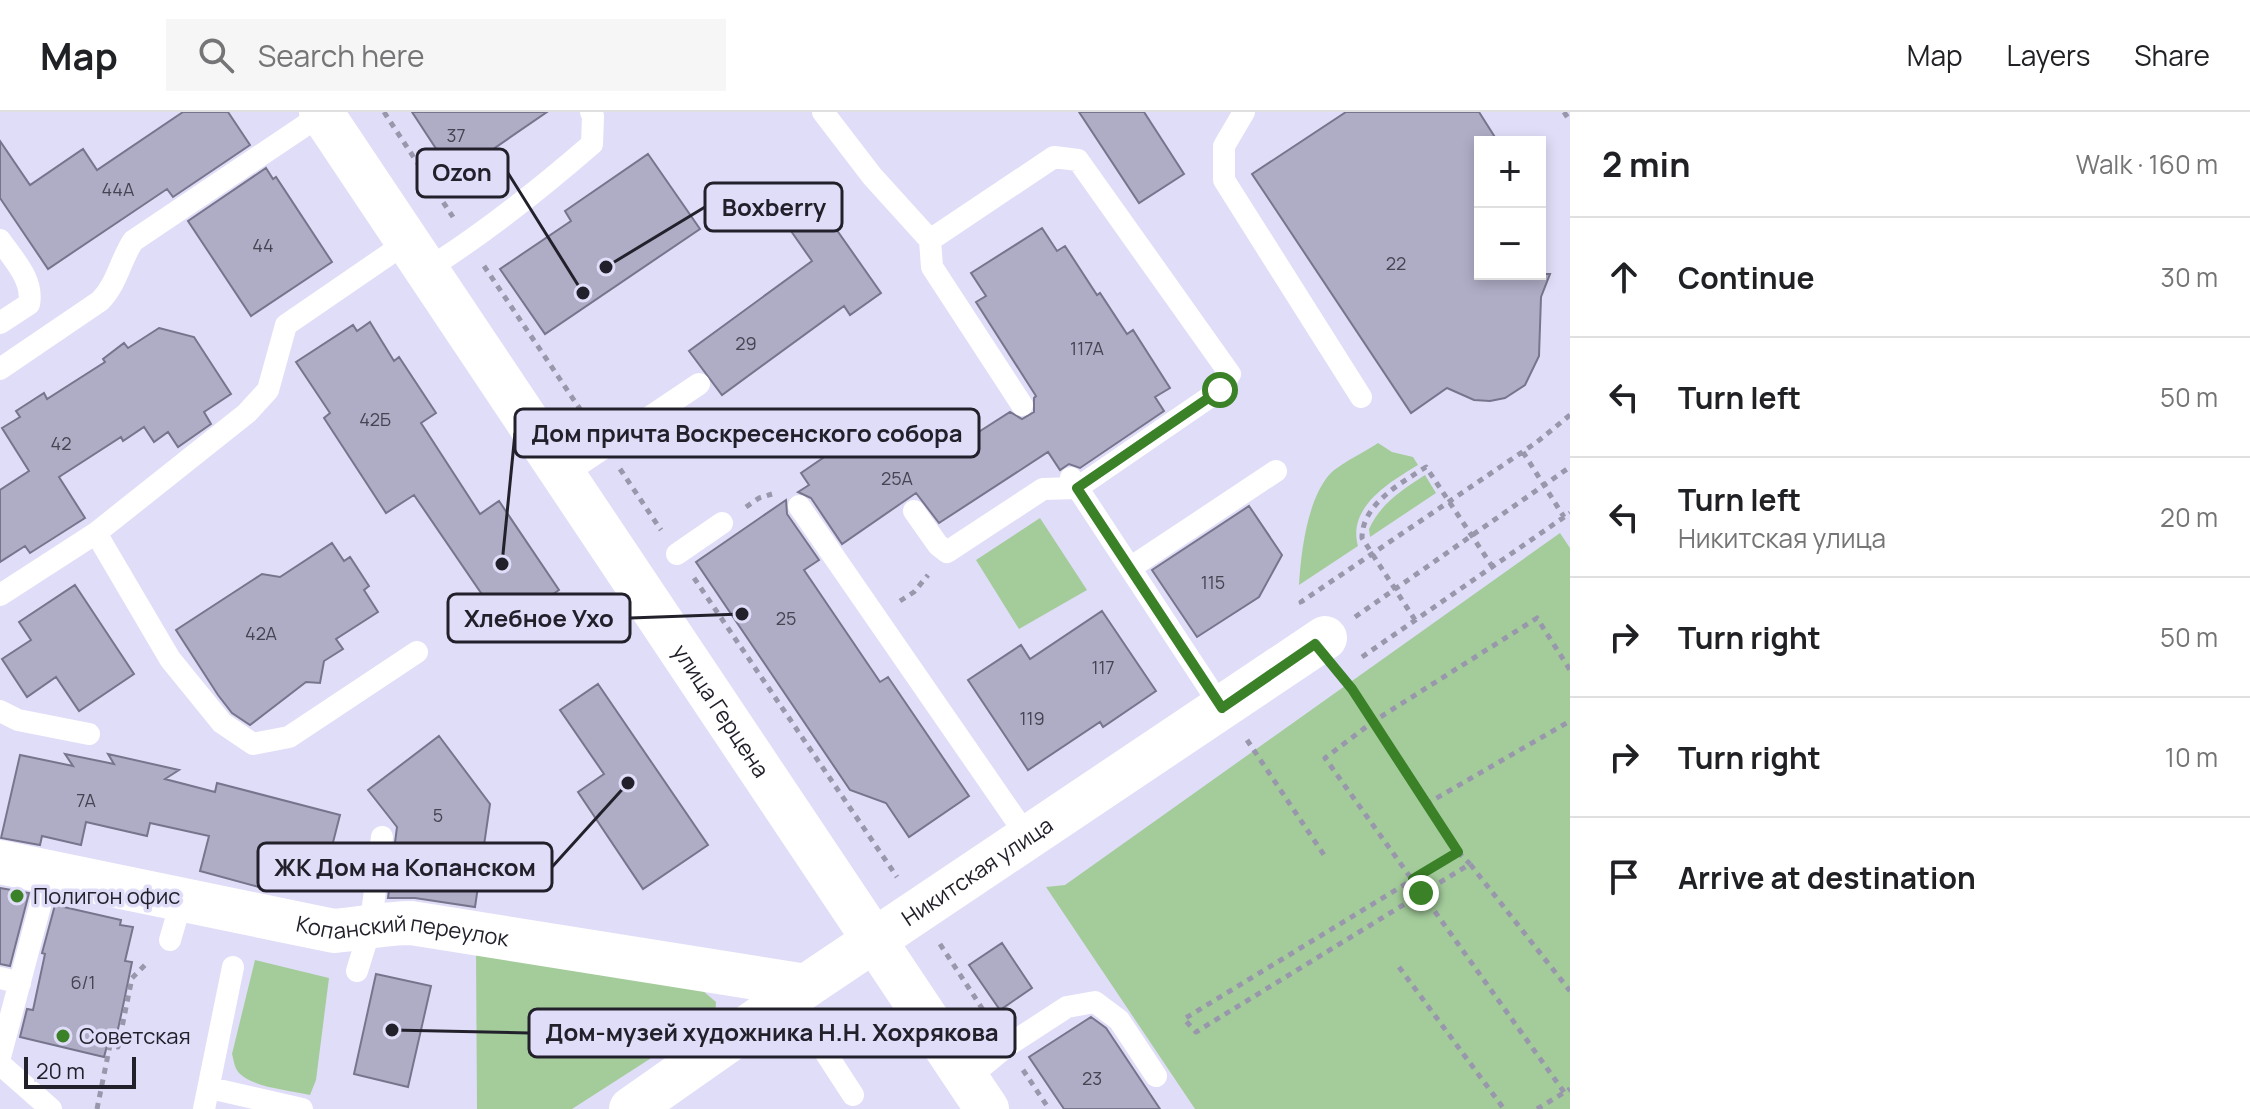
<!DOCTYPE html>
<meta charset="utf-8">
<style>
:root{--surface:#fff;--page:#f6f6f6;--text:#202124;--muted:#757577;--line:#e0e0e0}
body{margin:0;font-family:Manrope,sans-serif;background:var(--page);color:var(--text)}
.controls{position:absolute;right:24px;top:24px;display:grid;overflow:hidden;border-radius:0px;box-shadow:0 4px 12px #0003}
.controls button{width:72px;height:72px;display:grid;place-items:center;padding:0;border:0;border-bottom:2px solid var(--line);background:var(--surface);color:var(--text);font:40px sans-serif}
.scale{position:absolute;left:24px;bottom:20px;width:112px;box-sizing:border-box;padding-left:8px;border:4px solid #22212b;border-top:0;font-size:22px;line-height:28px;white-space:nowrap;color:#22212b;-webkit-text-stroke:6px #e0ddf8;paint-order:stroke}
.stop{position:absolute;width:24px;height:24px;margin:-18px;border:6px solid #3a8127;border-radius:50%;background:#fff}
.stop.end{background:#3a8127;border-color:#fff;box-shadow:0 2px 8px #0008}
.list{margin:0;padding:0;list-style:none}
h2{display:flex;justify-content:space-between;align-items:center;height:104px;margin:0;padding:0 32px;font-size:34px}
h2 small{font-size:26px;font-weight:400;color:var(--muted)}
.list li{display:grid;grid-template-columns:52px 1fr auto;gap:24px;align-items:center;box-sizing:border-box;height:120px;padding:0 32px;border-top:2px solid var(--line)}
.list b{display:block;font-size:30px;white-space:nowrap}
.list p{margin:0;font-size:26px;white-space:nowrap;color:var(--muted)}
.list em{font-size:26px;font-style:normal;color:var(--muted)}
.icon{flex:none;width:44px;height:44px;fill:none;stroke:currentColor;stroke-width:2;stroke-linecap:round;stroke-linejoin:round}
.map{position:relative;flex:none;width:1570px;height:997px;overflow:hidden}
header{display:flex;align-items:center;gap:48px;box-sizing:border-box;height:112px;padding:0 40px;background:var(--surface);border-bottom:2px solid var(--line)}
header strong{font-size:38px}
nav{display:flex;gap:44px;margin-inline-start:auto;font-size:28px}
.search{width:560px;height:72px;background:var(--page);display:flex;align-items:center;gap:20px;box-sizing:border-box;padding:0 28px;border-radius:0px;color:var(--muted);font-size:30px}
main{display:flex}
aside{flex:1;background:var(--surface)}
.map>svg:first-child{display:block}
.green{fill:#a4cc9b}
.building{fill:#afadc6;stroke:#77758d;stroke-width:2}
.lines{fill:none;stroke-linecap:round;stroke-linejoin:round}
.path{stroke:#9997ac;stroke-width:5;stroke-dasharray:6 6;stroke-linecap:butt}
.lane{stroke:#fff;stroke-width:22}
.street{stroke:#fff;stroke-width:44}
.route{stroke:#3a8127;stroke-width:10}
.poi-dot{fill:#3a8127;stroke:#e0ddf8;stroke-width:3}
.labels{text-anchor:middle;stroke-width:7;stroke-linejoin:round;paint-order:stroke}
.number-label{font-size:18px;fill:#454452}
.street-label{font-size:22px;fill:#22212b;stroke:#e0ddf8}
.poi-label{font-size:22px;fill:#22212b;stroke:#e0ddf8;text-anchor:start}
.leader{fill:none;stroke:#22212b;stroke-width:3}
.callout-dot{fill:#22212b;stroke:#e0ddf8;stroke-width:3}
.callout{fill:#e0ddf8;stroke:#22212b;stroke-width:3}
.callout-label{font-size:24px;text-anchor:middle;font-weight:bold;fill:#22212b}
</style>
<header>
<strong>Map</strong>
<div class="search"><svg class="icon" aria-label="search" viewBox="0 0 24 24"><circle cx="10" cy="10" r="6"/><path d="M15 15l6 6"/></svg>Search here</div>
<nav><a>Map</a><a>Layers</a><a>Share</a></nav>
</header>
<main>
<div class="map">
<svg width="1570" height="997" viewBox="0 0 1570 997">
<rect width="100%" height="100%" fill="#e0ddf8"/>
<path class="green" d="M 1378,331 L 1392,340 L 1413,345 L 1418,353 C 1390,370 1347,395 1358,434 L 1299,473 C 1301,440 1307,389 1329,363 C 1339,352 1365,340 1378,331 Z
M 1425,363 L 1436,381 L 1370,425 L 1369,417 C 1381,391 1402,378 1425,363 Z
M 1040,406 L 1087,478 L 1019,517 L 976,448 Z
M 1560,421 L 1570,436 L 1570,997 L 1195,997 L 1046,775 L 1065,773 Z
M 476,839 L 696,873 L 716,890 L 715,905 L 572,997 L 477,997 Z
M 255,848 L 329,866 L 316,968 L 310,983 C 289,978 254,976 239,961 C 234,955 234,949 232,942 Z"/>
<path class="building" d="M 183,0 L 228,0 L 250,33 L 173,85 L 167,77 L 48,157 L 0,86 L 0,29 L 30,73 L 83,37 L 97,58 Z
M 412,0 L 547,0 L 454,64 Z
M 1079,0 L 1144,0 L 1184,62 L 1139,91 Z
M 1346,0 L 1479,0 L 1498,30 L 1480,30 L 1480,162 L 1550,162 L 1541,185 L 1539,244 L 1525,273 L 1505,286 L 1490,289 L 1474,288 L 1447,276 L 1411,301 L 1252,62 Z
M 648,42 L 700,117 L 545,222 L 500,157 L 571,109 L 565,99 Z
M 266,56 L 273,67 L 276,65 L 332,150 L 251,204 L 188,109 Z
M 808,77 L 881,181 L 850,203 L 844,194 L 722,283 L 689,239 L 812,149 L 777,99 Z
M 1042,116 L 1057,139 L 1065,134 L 1097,183 L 1100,181 L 1127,222 L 1133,218 L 1170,276 L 1155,285 L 1164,299 L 1080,356 L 1069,352 L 1060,358 L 1048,340 L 939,411 L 916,381 L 842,432 L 811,386 L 798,380 L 809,373 L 801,361 L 861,320 L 878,344 L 943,300 L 963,330 L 1010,300 L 1022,307 L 1034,300 L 1034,286 L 1036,284 L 976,190 L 986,184 L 971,161 Z
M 370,210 L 394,249 L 399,245 L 436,301 L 421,311 L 480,402 L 499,389 L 559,478 L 518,506 L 503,485 L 490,494 L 414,383 L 386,401 L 324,306 L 330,301 L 296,250 L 353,213 L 357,219 Z
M 159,216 L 194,225 L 231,282 L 204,300 L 211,312 L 178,335 L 168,320 L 154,330 L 144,315 L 123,329 L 121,325 L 59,365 L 85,406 L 30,441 L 25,434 L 0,450 L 0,378 L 29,359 L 2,316 L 20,305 L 16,299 L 44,281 L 47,287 L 105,250 L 103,247 L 124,231 L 128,236 Z
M 786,388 L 787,402 L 819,448 L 804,458 L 880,570 L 888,565 L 969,684 L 909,725 L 886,691 L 850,678 L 696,450 Z
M 1249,394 L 1282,443 L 1259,485 L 1197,525 L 1152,458 Z
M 332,431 L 344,449 L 350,445 L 369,474 L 364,478 L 378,500 L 336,527 L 343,537 L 324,549 L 320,571 L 306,570 L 250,613 L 232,601 L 218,583 L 176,518 L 262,462 L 280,465 Z
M 75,473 L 134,562 L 79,599 L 56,565 L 27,585 L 2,547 L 31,528 L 19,510 Z
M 1102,499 L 1156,579 L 1103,615 L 1100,610 L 1028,658 L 968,568 L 1021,533 L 1030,547 Z
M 598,572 L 708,733 L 643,777 L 578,680 L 604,662 L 560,598 Z
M 439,624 L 490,692 L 475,795 L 415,786 L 388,786 L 397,715 L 368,678 Z
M 65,642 L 114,652 L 108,642 L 179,658 L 165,667 L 215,680 L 217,671 L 340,703 L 328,750 L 280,737 L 270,778 L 200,759 L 209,724 L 150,711 L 147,724 L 86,710 L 81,733 L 42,724 L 40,733 L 1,726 L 20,643 L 73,654 Z
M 0,776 L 29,781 L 10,854 L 0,852 Z
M 55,793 L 121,808 L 120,813 L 133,815 L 125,849 L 132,850 L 123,894 L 115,931 L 108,930 L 104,945 L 20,925 L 27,897 L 33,898 L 45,842 L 42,841 Z
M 1002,831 L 1032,876 L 1000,898 L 969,853 Z
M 376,862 L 431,874 L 408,975 L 354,962 Z
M 1091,905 L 1106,916 L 1160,997 L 1064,997 L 1029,945 Z"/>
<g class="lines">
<path class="path" d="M 384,0 L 453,105
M 1564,0 L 1570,9
M 484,154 L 590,312
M 1523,340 L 1564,405
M 620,357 L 661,418
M 746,395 L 759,386 L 772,382
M 694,466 L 897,765
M 900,489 L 914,480 L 928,463
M 1302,492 L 1301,490 L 1537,330 L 1570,303
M 1355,505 L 1570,355
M 1415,508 L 1362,426 C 1362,392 1401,371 1426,355 L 1492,454
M 1362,545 L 1570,401
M 1340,565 L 1352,577 L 1375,611
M 1374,609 L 1458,740 L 1184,907 L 1196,920 L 1470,752 L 1570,879
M 1247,628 L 1324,743
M 1427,689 L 1428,691 L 1570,609
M 1458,740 L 1470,752
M 940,832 L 991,910
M 1399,855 L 1504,997
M 1023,958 L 1049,997
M 1564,980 L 1325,646 L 1374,609 L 1537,506 L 1570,558
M 97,997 L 110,933 L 118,935 L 132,866 L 149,849
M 1537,997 L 1570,977"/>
<path class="lane" d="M 823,0 L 872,64 L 930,128
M 1244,0 L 1224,34 L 1224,68 L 1361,285
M 0,128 C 13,147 34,168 29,192 L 0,211
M 426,158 C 485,121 539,78 592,32 L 593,4 L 591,0
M 0,257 L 100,189 C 117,172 120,149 133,129 L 322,2
M 562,364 L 699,272
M 1071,366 L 1222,596
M 799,394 L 1029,727
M 914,399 L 938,433 L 947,440 L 1043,377 L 1077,376 L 1220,278 L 1230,262 L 1078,48 L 1054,45 L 930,128 L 932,155 L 1022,293
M 96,421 L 170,547 L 222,611 L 253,632 L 289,625 L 417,540
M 677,442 L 722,411
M 1130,456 L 1276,359
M 0,483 L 96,421 L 247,301 L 268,278 L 286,213 L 407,130
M 0,599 L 18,608 L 89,622
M 170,828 L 182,787
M 357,859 L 370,817 L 382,725
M 0,866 L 20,871
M 790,886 L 853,983
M 0,945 L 49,760
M 0,952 L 51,997
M 967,967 L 1007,934 L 1067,895 L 1095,890 L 1119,908 L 1156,964
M 210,976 L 302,997
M 204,997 L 233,855"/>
<g class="street">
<path id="s1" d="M 321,0 L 987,997"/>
<path id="s2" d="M 0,750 L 334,819 C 360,817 385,811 411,811 L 806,874"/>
<path id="s3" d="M 631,997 L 806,874 L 1325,526"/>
</g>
</g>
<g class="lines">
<path class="route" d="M 1220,278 L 1077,376 L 1222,596 L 1315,532 L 1352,577 L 1458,740 L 1413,767 L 1421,781"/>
</g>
<g class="poi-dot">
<circle cx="17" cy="784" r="8"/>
<circle cx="63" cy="924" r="8"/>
</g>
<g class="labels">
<g class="number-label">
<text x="456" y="30">37</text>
<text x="118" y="84">44А</text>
<text x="263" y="140">44</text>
<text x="1396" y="158">22</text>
<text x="746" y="238">29</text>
<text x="1087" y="243">117А</text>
<text x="375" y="314">42Б</text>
<text x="61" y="338">42</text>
<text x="897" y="373">25А</text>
<text x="1213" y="477">115</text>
<text x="786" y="513">25</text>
<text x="261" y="528">42А</text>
<text x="1103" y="562">117</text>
<text x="1032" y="613">119</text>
<text x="86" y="695">7А</text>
<text x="438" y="710">5</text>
<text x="83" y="877">6/1</text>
<text x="1092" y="973">23</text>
</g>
<g class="street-label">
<text dy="8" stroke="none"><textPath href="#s1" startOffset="720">улица Герцена</textPath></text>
<text dy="8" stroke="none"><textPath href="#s3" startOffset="420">Никитская улица</textPath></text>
<text dy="8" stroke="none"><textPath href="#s2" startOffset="410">Копанский переулок</textPath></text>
</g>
<g class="poi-label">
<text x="33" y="792">Полигон офис</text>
<text x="79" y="932">Советская</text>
</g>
</g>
<path class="leader" d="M583 181L508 61M606 155L705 95M502 452L515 321M742 502L630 506M628 671L552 755M392 918L529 921"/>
<g class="callout-dot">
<circle cx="583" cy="181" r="8"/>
<circle cx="606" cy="155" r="8"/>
<circle cx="502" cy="452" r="8"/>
<circle cx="742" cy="502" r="8"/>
<circle cx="628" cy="671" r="8"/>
<circle cx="392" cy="918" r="8"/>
</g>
<g class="callout">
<rect x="417" y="37" width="91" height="48" rx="8"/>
<rect x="705" y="71" width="137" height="48" rx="8"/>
<rect x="515" y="297" width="464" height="48" rx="8"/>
<rect x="448" y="482" width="182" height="48" rx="8"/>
<rect x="258" y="731" width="294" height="48" rx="8"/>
<rect x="529" y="897" width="486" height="48" rx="8"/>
</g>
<g class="callout-label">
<text x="462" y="69">Ozon</text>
<text x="774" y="104">Boxberry</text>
<text x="747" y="330">Дом причта Воскресенского собора</text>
<text x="539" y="515">Хлебное Ухо</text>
<text x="405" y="764">ЖК Дом на Копанском</text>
<text x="772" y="929">Дом-музей художника Н.Н. Хохрякова</text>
</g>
</svg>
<div class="controls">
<button>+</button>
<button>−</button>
</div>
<div class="scale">20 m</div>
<div class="stop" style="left:1220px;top:278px"></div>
<div class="stop end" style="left:1421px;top:781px"></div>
</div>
<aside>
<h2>2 min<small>Walk · 160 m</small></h2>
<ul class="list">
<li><svg class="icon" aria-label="ahead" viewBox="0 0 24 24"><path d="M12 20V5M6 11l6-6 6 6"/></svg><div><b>Continue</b></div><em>30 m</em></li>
<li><svg class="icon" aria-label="left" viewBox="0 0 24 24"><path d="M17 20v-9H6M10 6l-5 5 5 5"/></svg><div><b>Turn left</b></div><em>50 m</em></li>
<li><svg class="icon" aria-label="left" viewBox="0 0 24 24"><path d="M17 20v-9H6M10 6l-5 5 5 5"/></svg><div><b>Turn left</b><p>Никитская улица</p></div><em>20 m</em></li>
<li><svg class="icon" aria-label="right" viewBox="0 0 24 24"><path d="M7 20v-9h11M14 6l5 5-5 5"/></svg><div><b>Turn right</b></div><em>50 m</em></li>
<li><svg class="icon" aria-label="right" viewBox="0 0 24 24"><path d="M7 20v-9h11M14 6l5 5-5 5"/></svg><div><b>Turn right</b></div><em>10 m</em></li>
<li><svg class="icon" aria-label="arrive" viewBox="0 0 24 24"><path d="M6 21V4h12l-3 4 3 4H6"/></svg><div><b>Arrive at destination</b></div></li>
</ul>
</aside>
</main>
